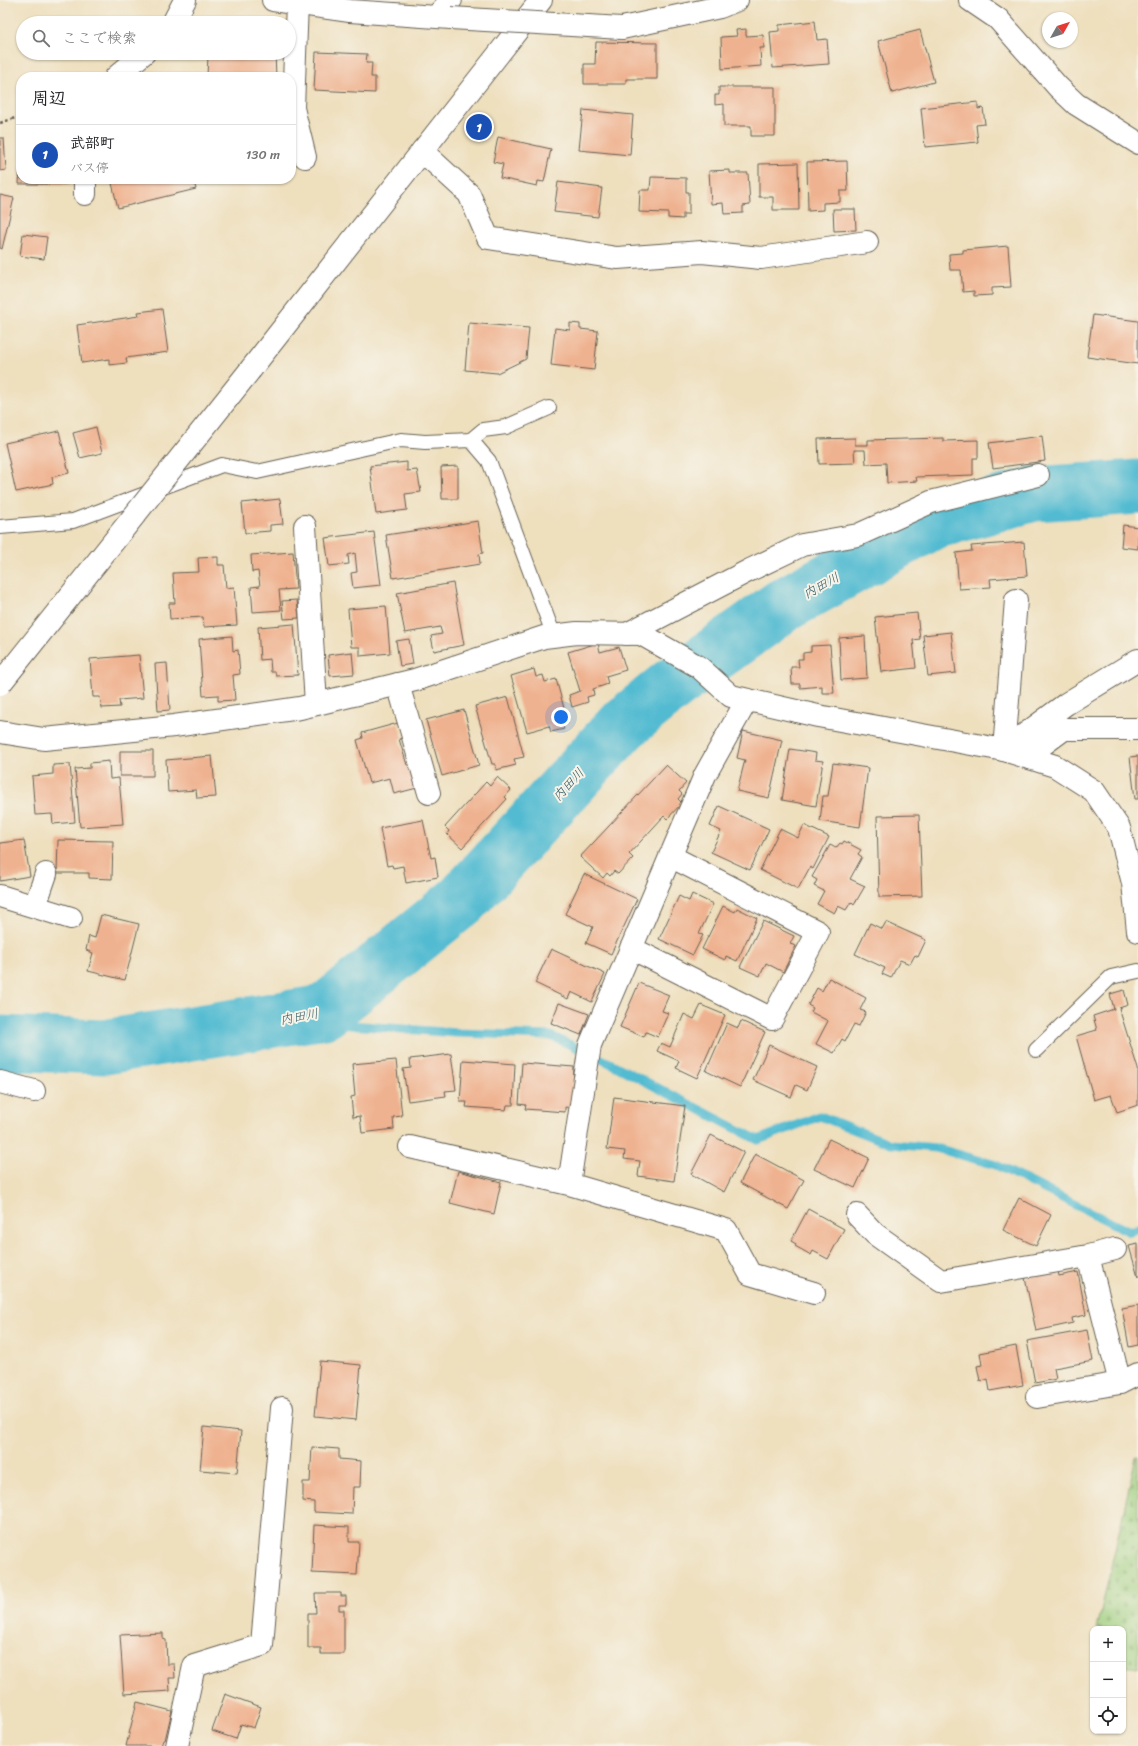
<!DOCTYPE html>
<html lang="ja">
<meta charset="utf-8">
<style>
:root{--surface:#fff;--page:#f6f6f6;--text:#202124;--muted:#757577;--line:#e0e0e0;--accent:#1f6fb2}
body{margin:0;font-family:Sriracha,"Klee One",sans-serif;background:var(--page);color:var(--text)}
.controls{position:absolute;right:12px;bottom:12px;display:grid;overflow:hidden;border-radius:8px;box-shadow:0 1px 3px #0004}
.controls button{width:36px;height:36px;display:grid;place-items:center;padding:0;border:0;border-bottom:1px solid var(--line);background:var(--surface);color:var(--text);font:20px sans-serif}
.compass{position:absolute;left:1042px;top:12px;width:36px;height:36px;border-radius:50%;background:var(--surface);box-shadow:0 1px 3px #0004;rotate:51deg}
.you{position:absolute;left:561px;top:717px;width:14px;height:14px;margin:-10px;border:3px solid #fff;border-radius:50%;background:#1a73e8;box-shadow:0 0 0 6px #1a73e833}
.badge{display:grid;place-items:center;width:26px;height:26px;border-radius:50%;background:var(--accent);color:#fff;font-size:13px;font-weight:700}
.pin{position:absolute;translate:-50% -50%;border:2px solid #fff;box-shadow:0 1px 4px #0006}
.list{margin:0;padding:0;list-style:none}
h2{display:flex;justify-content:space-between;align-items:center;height:52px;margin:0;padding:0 16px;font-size:17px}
h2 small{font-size:13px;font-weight:400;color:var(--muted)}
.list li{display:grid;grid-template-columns:26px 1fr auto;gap:12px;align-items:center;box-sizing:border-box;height:60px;padding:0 16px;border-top:1px solid var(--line)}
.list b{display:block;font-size:15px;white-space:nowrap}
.list p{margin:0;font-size:13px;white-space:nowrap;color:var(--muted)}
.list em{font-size:13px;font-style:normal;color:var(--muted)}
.icon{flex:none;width:22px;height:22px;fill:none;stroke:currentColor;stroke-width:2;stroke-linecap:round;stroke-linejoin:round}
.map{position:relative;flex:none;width:1138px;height:1746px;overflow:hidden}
.search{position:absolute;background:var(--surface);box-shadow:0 1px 3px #0004;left:16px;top:16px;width:280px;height:44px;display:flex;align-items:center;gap:10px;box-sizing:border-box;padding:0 14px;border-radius:22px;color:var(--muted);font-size:15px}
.panel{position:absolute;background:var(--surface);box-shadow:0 1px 3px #0004;left:16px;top:72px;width:280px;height:112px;border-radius:16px}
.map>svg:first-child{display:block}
.cemetery{fill:url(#cemetery-stones);stroke:#5c744c}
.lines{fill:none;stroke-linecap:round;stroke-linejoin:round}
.stream{stroke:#53bbd1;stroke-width:9}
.river{stroke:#53bbd1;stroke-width:55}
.building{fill:#efb290}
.lane-casing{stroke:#666054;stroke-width:16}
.street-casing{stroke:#666054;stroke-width:24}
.secondary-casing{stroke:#666054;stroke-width:24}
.path{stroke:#666054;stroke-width:2.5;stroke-dasharray:3 3;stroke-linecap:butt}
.lane{stroke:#fff;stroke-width:14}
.street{stroke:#fff;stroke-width:22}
.secondary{stroke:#fff;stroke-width:22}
.street-bridge-casing{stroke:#666054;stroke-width:24;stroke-linecap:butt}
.secondary-bridge-casing{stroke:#666054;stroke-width:24;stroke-linecap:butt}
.street-bridge{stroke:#fff;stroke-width:22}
.secondary-bridge{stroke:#fff;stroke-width:22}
.labels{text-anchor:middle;stroke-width:4;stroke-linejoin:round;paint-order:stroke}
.water-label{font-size:13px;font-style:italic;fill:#325c64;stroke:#f7f3e8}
</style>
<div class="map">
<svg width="1138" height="1746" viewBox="0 0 1138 1746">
<defs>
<pattern id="cemetery-stones" width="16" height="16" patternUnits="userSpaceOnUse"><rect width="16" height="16" fill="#9ccd7d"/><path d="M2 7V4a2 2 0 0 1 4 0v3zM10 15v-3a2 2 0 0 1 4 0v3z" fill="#86af6b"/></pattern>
</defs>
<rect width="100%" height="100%" fill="#f7f3e8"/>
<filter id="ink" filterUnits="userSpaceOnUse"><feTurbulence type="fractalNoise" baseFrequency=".025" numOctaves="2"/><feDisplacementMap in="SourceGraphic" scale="8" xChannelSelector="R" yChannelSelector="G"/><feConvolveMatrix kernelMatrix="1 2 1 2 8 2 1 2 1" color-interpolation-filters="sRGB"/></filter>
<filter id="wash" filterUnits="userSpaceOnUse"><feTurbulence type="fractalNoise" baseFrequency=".012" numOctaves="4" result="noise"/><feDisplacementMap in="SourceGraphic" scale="16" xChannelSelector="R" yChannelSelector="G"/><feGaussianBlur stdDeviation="0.9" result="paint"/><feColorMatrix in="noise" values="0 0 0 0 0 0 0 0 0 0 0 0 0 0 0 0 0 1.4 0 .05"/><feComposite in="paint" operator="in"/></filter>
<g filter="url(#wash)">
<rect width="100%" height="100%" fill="#eedfbd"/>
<path class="cemetery" d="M 1136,1456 L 1138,1456 L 1138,1668 L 1123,1666 L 1123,1629 L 1097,1629 Z"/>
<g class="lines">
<path class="stream" d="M 307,1015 L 337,1024 L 457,1033 L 551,1036 L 608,1062 L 758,1140 L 820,1116 L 891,1144 L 936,1148 L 996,1165 L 1130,1232 L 1138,1228"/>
<path class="river" d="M 0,1043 L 104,1047 L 324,1012 L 462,900 L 623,725 L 672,685 L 782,606 L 933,522 L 1034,494 L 1138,487"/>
</g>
<g id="blocks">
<path class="building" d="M 815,21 L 817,40 L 827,39 L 829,64 L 773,68 L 770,32 L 779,31 L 779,25 Z
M 746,29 L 746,36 L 763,35 L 764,48 L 760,48 L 761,66 L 722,69 L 721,37 L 737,36 L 736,30 Z
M 920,30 L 934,82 L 892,93 L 878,41 Z
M 596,42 L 657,43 L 657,79 L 626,79 L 626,84 L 584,84 L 584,64 L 595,64 Z
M 316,52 L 367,54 L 366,63 L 372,63 L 371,77 L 375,77 L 375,93 L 314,90 Z
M 221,53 L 275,53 L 276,77 L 207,76 L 208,56 L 221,57 Z
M 719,87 L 775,87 L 775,136 L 751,136 L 751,126 L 724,126 L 724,104 L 715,105 L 715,95 L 719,95 Z
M 978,102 L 978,109 L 983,108 L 985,124 L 976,125 L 978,142 L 925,147 L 921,108 Z
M 583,110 L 633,115 L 630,155 L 579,150 Z
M 498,137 L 551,149 L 544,182 L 538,181 L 537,186 L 500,178 L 503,164 L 493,162 Z
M 0,138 L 4,138 L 6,170 L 0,171 Z
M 847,161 L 848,191 L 840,191 L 840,202 L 823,203 L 823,210 L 808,211 L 807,162 Z
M 798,163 L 799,210 L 773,210 L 773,197 L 759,197 L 759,164 Z
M 20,166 L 21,166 L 21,179 L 68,179 L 68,184 L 19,184 Z
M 730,170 L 730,173 L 748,173 L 750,205 L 743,206 L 743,213 L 724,214 L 723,203 L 711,204 L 709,171 Z
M 651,177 L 686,178 L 686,192 L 689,192 L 689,214 L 683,214 L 683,219 L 668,218 L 668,213 L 639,212 L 640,190 L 650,190 Z
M 111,179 L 193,179 L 196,189 L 118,208 Z
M 558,182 L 602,188 L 598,217 L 554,212 Z
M 0,195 L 14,198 L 2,249 L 0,248 Z
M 833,209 L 855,209 L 856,230 L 834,231 Z
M 23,234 L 47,237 L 44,259 L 20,256 Z
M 1008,246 L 1011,287 L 992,288 L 992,295 L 974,296 L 974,291 L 963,292 L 961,270 L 950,270 L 949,254 L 963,253 L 963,250 Z
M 162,309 L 168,352 L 126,358 L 127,363 L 109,365 L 109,359 L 82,363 L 77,325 L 139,316 L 138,312 Z
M 1093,315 L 1138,321 L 1138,364 L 1087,357 Z
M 469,323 L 529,328 L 526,359 L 497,373 L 465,370 Z
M 570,323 L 580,324 L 580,329 L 598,331 L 594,370 L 551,365 L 555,328 L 570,330 Z
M 96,427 L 102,453 L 80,458 L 73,433 Z
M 59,431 L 69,473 L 52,477 L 53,484 L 16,492 L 5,443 Z
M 1042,436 L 1045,461 L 993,468 L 989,443 Z
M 855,438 L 855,445 L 868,445 L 868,440 L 943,438 L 943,441 L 978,440 L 978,458 L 973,458 L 973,475 L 916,477 L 917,481 L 887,483 L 886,463 L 866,464 L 865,450 L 854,450 L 855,463 L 819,464 L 818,439 Z
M 407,462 L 407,471 L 417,470 L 421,492 L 405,494 L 407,510 L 376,514 L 370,466 Z
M 458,466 L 458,499 L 442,499 L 441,467 Z
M 280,499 L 283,524 L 270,525 L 270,531 L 245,533 L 242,503 Z
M 478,521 L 483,553 L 479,554 L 480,564 L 393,578 L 386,535 Z
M 1123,525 L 1138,527 L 1138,549 L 1121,547 Z
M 374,532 L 381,585 L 353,588 L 351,573 L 357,572 L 355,553 L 348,555 L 349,564 L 329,566 L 325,538 Z
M 1024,542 L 1027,576 L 990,579 L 991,587 L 959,589 L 956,553 L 972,551 L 971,546 Z
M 293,552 L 296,589 L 279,590 L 281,610 L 253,612 L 251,587 L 260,586 L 258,571 L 252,572 L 251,555 Z
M 218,557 L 218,565 L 224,565 L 226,588 L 234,587 L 237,625 L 204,627 L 203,617 L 170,619 L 169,603 L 175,603 L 173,573 L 199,572 L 198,558 Z
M 453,583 L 464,645 L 434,651 L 431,636 L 442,634 L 440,627 L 405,633 L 397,593 Z
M 297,600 L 299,618 L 284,619 L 282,601 Z
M 386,606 L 390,653 L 360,656 L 360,647 L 351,647 L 348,609 Z
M 917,613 L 920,639 L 913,640 L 916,668 L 881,672 L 875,617 Z
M 294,624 L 298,675 L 276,676 L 275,672 L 271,672 L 270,659 L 260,660 L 258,627 Z
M 951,632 L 956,673 L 928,676 L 923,635 Z
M 232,636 L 233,651 L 238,650 L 240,674 L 233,675 L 235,700 L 218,701 L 218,695 L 203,696 L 199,639 Z
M 865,636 L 867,678 L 841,680 L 839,638 Z
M 409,639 L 413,664 L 400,666 L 396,641 Z
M 598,643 L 600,652 L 619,647 L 626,670 L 606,676 L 608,684 L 593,689 L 594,695 L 587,697 L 588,702 L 572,707 L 569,695 L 580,691 L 568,652 Z
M 830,645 L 834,693 L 822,693 L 822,686 L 800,688 L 800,684 L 792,684 L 791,667 L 799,667 L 798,659 L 803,659 L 803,653 L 811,652 L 811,646 Z
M 352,652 L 354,674 L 330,676 L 328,655 Z
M 139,655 L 143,698 L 119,700 L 120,707 L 102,708 L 100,697 L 93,697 L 90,659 Z
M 167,663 L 170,710 L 158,711 L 155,664 Z
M 534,669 L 536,677 L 543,675 L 545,682 L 556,679 L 568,723 L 562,724 L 564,729 L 551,732 L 549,726 L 527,732 L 511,676 Z
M 508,697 L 524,757 L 514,759 L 516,765 L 496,770 L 495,764 L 492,764 L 475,706 Z
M 464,710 L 479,765 L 442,776 L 426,720 Z
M 398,723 L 403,738 L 399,739 L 407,765 L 410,764 L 417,788 L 394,794 L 390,778 L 369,783 L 357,740 L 363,738 L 362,733 Z
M 743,731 L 782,740 L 769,798 L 737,791 L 745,760 L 737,758 Z
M 790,749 L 816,753 L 815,760 L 823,761 L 816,806 L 782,800 Z
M 120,751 L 153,751 L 153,776 L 120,776 Z
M 212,756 L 216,797 L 197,798 L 196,790 L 168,792 L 166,760 Z
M 1138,756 L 1138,799 L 1135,799 L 1130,757 Z
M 109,761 L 110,779 L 119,778 L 123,824 L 80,827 L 75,769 L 90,768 L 90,763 Z
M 833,763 L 868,768 L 860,827 L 820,821 L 823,796 L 828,796 Z
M 70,764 L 75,822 L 53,824 L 52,814 L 35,815 L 32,776 L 53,774 L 53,765 Z
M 666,765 L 686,783 L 679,791 L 682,794 L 678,799 L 682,803 L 667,819 L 664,816 L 629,854 L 633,858 L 618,874 L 614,871 L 610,876 L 607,873 L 603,878 L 580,857 Z
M 497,777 L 511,790 L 505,797 L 507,799 L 462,848 L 447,834 L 449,831 L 445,827 L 486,782 L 490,786 Z
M 719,806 L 769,829 L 750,870 L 711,852 L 721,831 L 710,826 Z
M 919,815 L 922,896 L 879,897 L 877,816 Z
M 423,820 L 431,858 L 435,857 L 438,877 L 406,883 L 403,866 L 393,868 L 392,865 L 387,866 L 380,828 Z
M 804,825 L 829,837 L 813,869 L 810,867 L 798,889 L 760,870 L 780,829 L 798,838 Z
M 24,840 L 30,876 L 0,881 L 0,843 Z
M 58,840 L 113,841 L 112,879 L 89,878 L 89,873 L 57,873 Z
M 844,841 L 861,850 L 858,854 L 862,857 L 850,879 L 865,886 L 854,905 L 851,902 L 846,910 L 838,906 L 834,913 L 817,904 L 824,891 L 814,886 L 817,880 L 812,877 L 830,845 L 836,848 L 840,843 L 842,844 Z
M 584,874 L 637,899 L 611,954 L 586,943 L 593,927 L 565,914 Z
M 692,894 L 713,904 L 699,934 L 703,935 L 693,955 L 659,939 L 679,896 L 689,901 Z
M 723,906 L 735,912 L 737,908 L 757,918 L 737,961 L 726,956 L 725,960 L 702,949 Z
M 101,915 L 139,924 L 125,980 L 88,971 L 93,953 L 86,950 L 89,936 L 95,938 Z
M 763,921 L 794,936 L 790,944 L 796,946 L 783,972 L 766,963 L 760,976 L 740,967 Z
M 886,922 L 926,940 L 918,957 L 915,955 L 910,964 L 900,960 L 891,978 L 882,974 L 885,968 L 855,954 L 870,923 L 882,929 Z
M 551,949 L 605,974 L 592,1002 L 571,992 L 568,999 L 535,983 Z
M 829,978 L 866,998 L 860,1010 L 866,1012 L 859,1026 L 854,1024 L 845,1041 L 842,1039 L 834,1053 L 816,1044 L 828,1021 L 811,1012 L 813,1008 L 808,1005 L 817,988 L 822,991 Z
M 639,983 L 669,995 L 662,1011 L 668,1013 L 658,1037 L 646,1032 L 644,1037 L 620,1027 Z
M 1124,990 L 1128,1005 L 1119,1008 L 1138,1069 L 1138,1105 L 1117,1112 L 1111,1095 L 1094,1100 L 1076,1036 L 1097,1030 L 1093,1016 L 1114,1009 L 1110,994 Z
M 559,1003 L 589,1014 L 581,1035 L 551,1023 Z
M 701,1005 L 725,1015 L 697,1078 L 676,1068 L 679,1061 L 657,1051 L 661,1043 L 670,1047 L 684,1014 L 694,1019 Z
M 741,1021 L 765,1032 L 740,1087 L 706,1071 L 727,1023 L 738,1028 Z
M 769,1045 L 817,1067 L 807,1090 L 796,1085 L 791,1097 L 753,1080 Z
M 451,1054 L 456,1090 L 445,1091 L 446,1096 L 408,1101 L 403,1069 L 411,1068 L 410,1059 Z
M 396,1060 L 402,1116 L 393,1117 L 394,1129 L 362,1133 L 360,1116 L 353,1117 L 351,1097 L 355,1096 L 352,1064 Z
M 463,1060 L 515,1064 L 513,1105 L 507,1105 L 506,1110 L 466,1107 L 467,1102 L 460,1102 Z
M 522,1063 L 574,1067 L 572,1108 L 565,1107 L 565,1112 L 525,1109 L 526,1105 L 519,1104 Z
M 614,1097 L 685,1106 L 674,1181 L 638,1176 L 640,1161 L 624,1159 L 625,1151 L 607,1149 Z
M 711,1135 L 744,1152 L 724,1192 L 691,1174 Z
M 829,1139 L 869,1158 L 855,1188 L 814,1169 Z
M 755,1154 L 804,1180 L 788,1209 L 740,1183 Z
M 458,1171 L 501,1182 L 494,1214 L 450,1203 Z
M 1019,1198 L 1051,1215 L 1036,1246 L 1003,1230 Z
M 808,1209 L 844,1229 L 828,1259 L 813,1251 L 811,1255 L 795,1246 L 796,1244 L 791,1241 Z
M 1138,1244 L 1138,1277 L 1129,1246 Z
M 1058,1271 L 1059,1276 L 1078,1272 L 1086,1315 L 1072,1318 L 1073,1323 L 1036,1331 L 1025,1278 Z
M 1138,1305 L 1138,1345 L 1129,1347 L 1122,1308 Z
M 1087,1330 L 1093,1361 L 1054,1368 L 1056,1379 L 1035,1383 L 1027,1341 Z
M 1016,1346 L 1023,1385 L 990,1391 L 988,1379 L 980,1381 L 977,1366 L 982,1365 L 980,1353 Z
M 320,1361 L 361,1365 L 356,1420 L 315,1416 Z
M 204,1427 L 241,1431 L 237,1473 L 200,1470 Z
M 312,1447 L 339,1449 L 339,1459 L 361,1461 L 360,1487 L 353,1487 L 352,1514 L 314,1512 L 314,1502 L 303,1501 L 303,1482 L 310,1482 Z
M 314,1525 L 349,1527 L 349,1542 L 359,1542 L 357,1575 L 312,1573 Z
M 315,1593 L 341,1593 L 341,1596 L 346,1596 L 346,1605 L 339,1605 L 339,1610 L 344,1610 L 344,1654 L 321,1654 L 321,1648 L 308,1648 L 308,1613 L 316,1613 Z
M 163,1633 L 163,1639 L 166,1640 L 167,1664 L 174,1664 L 175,1678 L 169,1678 L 170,1691 L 124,1694 L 120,1635 Z
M 225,1694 L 261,1707 L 254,1728 L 241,1724 L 236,1739 L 212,1731 Z
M 137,1702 L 172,1711 L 165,1740 L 163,1740 L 161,1746 L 126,1746 Z"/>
</g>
</g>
<g filter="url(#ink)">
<use href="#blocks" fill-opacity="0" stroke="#666054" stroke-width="1"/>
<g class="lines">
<g class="lane-casing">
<path id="lane" d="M 471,440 L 483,430 L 506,427 L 549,408
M 0,527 L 73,521 L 222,465 L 257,472 L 401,440 L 425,442 L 471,440 L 489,461 L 554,636
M 1036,1050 L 1111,977 L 1138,971"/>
</g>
<g class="street-casing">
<path id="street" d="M 273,0 L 350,11 L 451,18
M 970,0 L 998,19 L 1058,87 L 1076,104 L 1138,143
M 297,3 L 293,108 L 305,157
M 436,17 L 451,0
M 173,23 L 185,0
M 622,28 L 720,7 L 737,0
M 116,77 L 144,53
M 422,151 L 469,194 L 488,238 L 617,258 L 702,252 L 761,258 L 867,242
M 85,179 L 85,194
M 305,526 L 316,704
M 627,634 L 750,570 L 802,545 L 858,535 L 931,502 L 1038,475
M 398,684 L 429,793
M 1004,750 L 1066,704 L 1138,660
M 1004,750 L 1016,600
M 1026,757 L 1064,729 L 1138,729
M 0,896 L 71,918
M 35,906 L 46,874
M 631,948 L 772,1019 L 818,932 L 670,856
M 0,1082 L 34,1091
M 410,1147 L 569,1184 L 590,1045 L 705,775 L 747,700
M 569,1184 L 726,1230 L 750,1274 L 814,1293
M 857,1215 L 875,1234 L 941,1281 L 1088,1256 L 1120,1383
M 1088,1256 L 1115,1249
M 1037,1397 L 1120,1383 L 1138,1374
M 177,1746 L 194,1666 L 262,1645 L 282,1408"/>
</g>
<g class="secondary-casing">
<path id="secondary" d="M 251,369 L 541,0
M 0,732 L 44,739 L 174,726 L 300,708 L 415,680 L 544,637 L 577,633 L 641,634 L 699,667 L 731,696 L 818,716 L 1004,750 L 1055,766 L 1094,791 L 1119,828 L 1133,883 L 1138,931"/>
</g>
<path class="path" d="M 0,123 L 21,116"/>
<use href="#lane" class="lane"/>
<use href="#street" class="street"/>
<use href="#secondary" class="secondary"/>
<g class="street-bridge-casing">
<path id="street-bridge" d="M 451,18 L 622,28"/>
</g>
<g class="secondary-bridge-casing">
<path id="secondary-bridge" d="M 0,684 L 251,369"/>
</g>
<use href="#street-bridge" class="street-bridge"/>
<use href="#secondary-bridge" class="secondary-bridge"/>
</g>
</g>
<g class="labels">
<g class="water-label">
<text transform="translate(821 585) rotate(-29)" y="5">内田川</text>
<text transform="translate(568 784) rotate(-47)" y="5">内田川</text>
<text transform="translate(299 1016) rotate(-10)" y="5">内田川</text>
</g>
</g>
</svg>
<div class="controls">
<button>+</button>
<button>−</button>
<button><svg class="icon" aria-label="locate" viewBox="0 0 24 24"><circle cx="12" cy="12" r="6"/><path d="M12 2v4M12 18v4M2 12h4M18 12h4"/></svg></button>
</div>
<svg class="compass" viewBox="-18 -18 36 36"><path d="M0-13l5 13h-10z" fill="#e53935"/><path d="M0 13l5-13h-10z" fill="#757577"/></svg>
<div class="you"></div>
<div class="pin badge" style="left:479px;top:127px;background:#1a4fb4">1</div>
<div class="search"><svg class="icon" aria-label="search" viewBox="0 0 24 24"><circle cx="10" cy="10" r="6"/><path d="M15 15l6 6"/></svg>ここで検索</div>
<section class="panel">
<h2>周辺<small></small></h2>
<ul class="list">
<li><span class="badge" style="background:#1a4fb4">1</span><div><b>武部町</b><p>バス停</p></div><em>130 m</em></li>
</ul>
</section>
</div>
